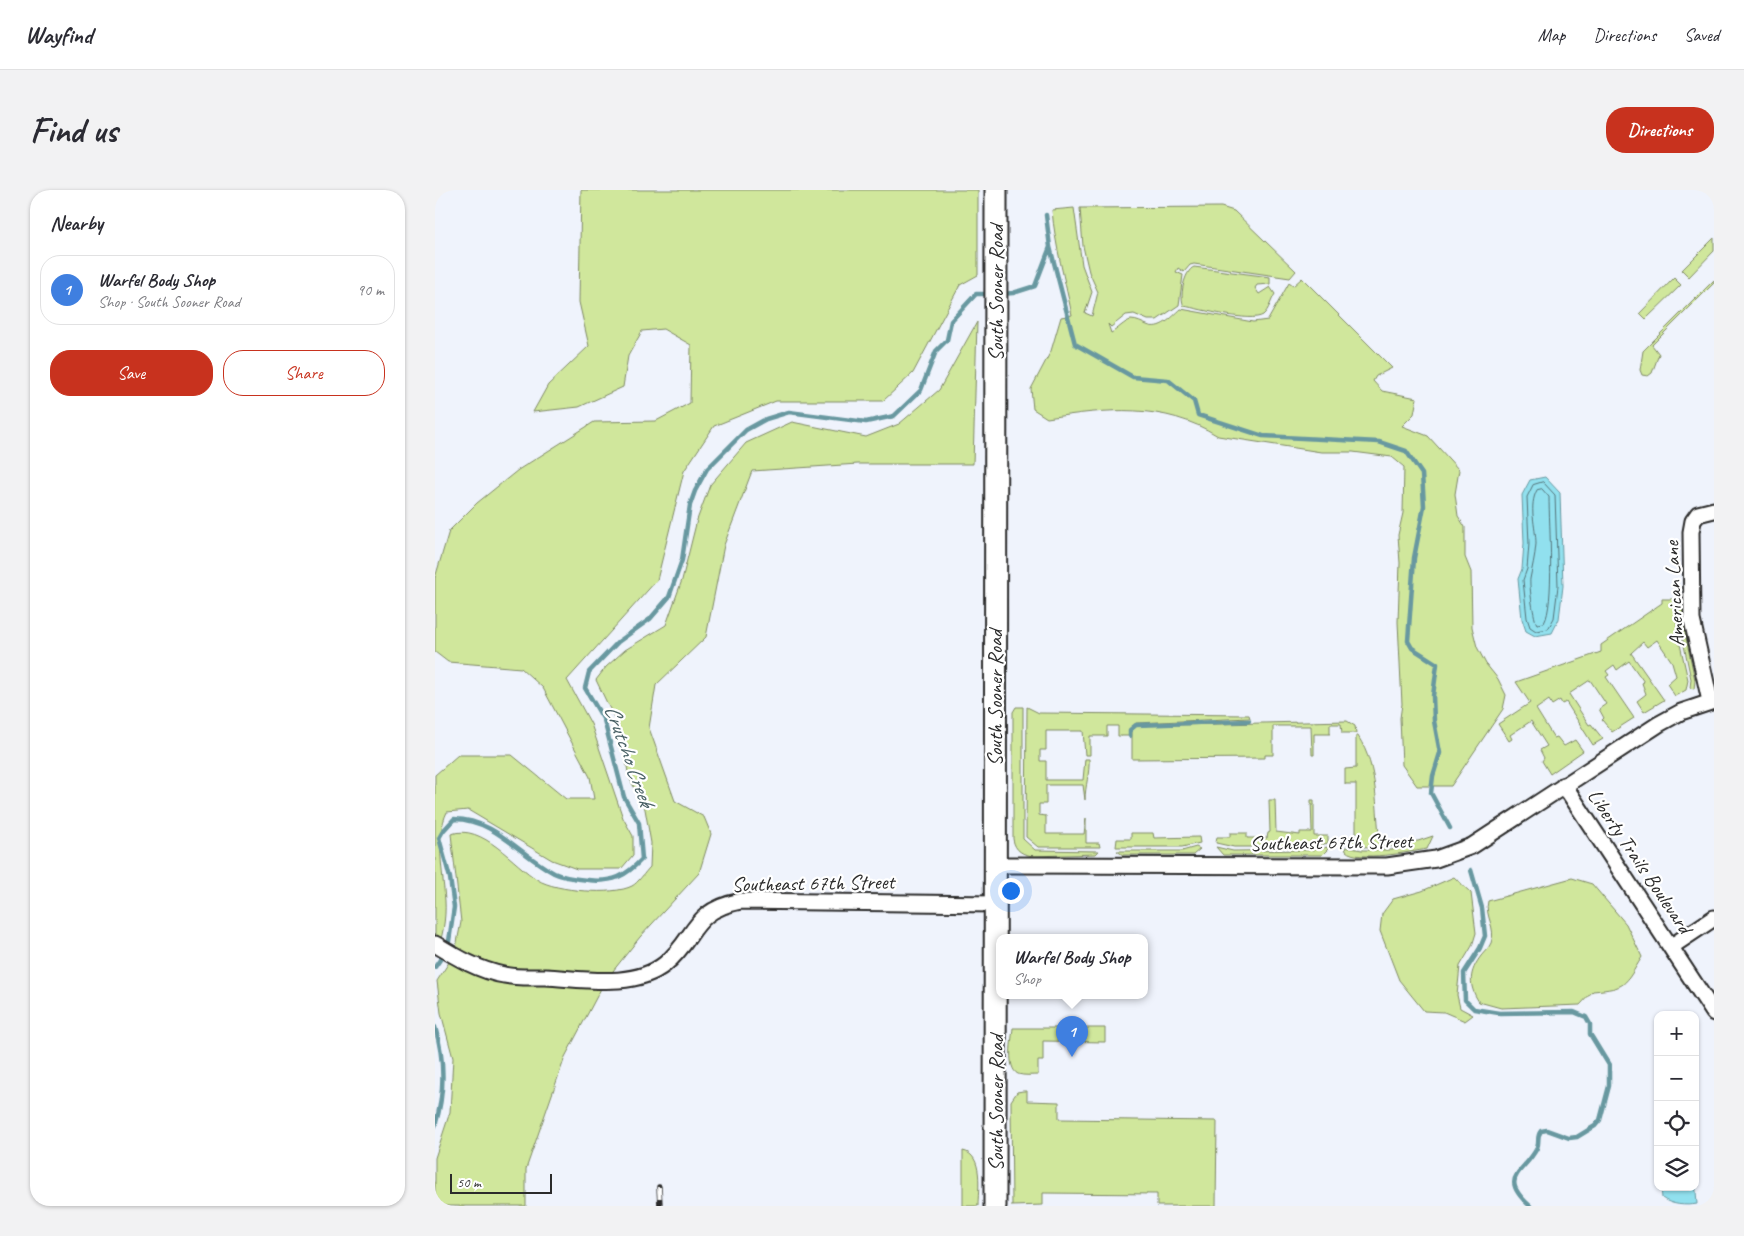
<!DOCTYPE html>
<meta charset="utf-8">
<style>
:root{--surface:#fff;--page:#f2f2f3;--text:#2b2b33;--muted:#7c7c81;--line:#e1e1e2;--accent:#c8321e}
body{margin:0;font-family:Caveat,sans-serif;background:var(--page);color:var(--text)}
.controls{position:absolute;right:15px;bottom:15px;display:grid;overflow:hidden;border-radius:10px;box-shadow:0 1px 4px #0004}
.controls button{width:45px;height:45px;display:grid;place-items:center;padding:0;border:0;border-bottom:1px solid var(--line);background:var(--surface);color:var(--text);font:25px sans-serif}
.scale{position:absolute;left:15px;bottom:12px;width:102px;box-sizing:border-box;padding-left:5px;border:2px solid #2b2b2b;border-top:0;font-size:14px;line-height:18px;white-space:nowrap;color:#2b2b2b;-webkit-text-stroke:4px #fff;paint-order:stroke}
.you{position:absolute;left:575px;top:700px;width:18px;height:18px;margin:-12px;border:4px solid #fff;border-radius:50%;background:#1a73e8;box-shadow:0 0 0 8px #1a73e833}
.badge{display:grid;place-items:center;width:32px;height:32px;border-radius:50%;background:var(--accent);color:#fff;font-size:16px;font-weight:700}
.pin{position:absolute;translate:-50% -41px;filter:drop-shadow(0 1px 2px #0008)}
.pin::after{content:'';position:absolute;top:26px;width:18px;height:15px;background:inherit;clip-path:polygon(0 0,100% 0,50% 100%)}
.popup{position:absolute;left:561px;top:744px;width:152px;height:65px;box-sizing:border-box;display:grid;place-content:center;border-radius:10px;background:var(--surface);filter:drop-shadow(0 1px 4px #0005);font-size:16px;white-space:nowrap;color:var(--muted)}
.popup b{font-size:19px;color:var(--text)}
.popup::after{content:'';position:absolute;left:50%;top:100%;margin-left:-10px;border:10px solid transparent;border-top-color:var(--surface)}
.list{margin:0;padding:0;list-style:none}
h2{display:flex;justify-content:space-between;align-items:center;height:65px;margin:0;padding:0 20px;font-size:21px}
h2 small{font-size:16px;font-weight:400;color:var(--muted)}
.list li{display:grid;grid-template-columns:32px 1fr auto;gap:15px;align-items:center;box-sizing:border-box;height:70px;margin:0 10px 10px;padding:0 10px;border:1px solid var(--line);border-radius:20px}
.list b{display:block;font-size:19px;white-space:nowrap}
.list p{margin:0;font-size:16px;white-space:nowrap;color:var(--muted)}
.list em{font-size:16px;font-style:normal;color:var(--muted)}
.actions{display:flex;gap:10px;padding:15px 20px}
.actions a{flex:1;padding:11px 0;border:1px solid var(--accent);border-radius:20px;text-align:center;font-size:18px;color:var(--accent)}
.actions .main{background:var(--accent);color:#fff}
.icon{flex:none;width:28px;height:28px;fill:none;stroke:currentColor;stroke-width:2;stroke-linecap:round;stroke-linejoin:round}
.map{position:relative;flex:none;width:1279px;height:1016px;overflow:hidden;border-radius:20px}
header{display:flex;align-items:center;gap:30px;box-sizing:border-box;height:70px;padding:0 25px;background:var(--surface);border-bottom:1px solid var(--line)}
header strong{font-size:24px}
nav{display:flex;gap:28px;margin-inline-start:auto;font-size:18px}
.intro{display:flex;align-items:center;justify-content:space-between;box-sizing:border-box;height:120px;padding:0 30px}
h1{margin:0;font-size:35px}
.button{padding:12px 22px;border-radius:20px;background:var(--accent);color:#fff;font-size:18px;font-weight:700}
main{display:flex;gap:30px;padding:0 30px}
aside{flex:1;background:var(--surface);border-radius:20px;box-shadow:0 1px 4px #0004}
.map>svg:first-child{display:block}
.green{fill:#d0e79c;stroke:#7e8964}
.water{fill:#91e0ee;stroke:#6898a0}
.lines{fill:none;stroke-linecap:round;stroke-linejoin:round}
.shore{stroke:#547379;stroke-width:1}
.stream{stroke:#6898a0;stroke-width:4.5}
.street-casing{stroke:#2b2b2b;stroke-width:19}
.secondary-casing{stroke:#2b2b2b;stroke-width:25}
.street{stroke:#fff;stroke-width:15}
.secondary{stroke:#fff;stroke-width:21}
.rail-casing{stroke:#2b2b2b;stroke-width:5.5}
.rail{stroke:#fff;stroke-width:4;stroke-dasharray:11;stroke-linecap:butt}
.labels{text-anchor:middle;stroke-width:4.5;stroke-linejoin:round;paint-order:stroke}
.street-label{font-size:21px;fill:#2b2b2b;stroke:#fff}
.water-label{font-size:22px;font-style:italic;fill:#4a6166;stroke:#fff}
</style>
<header>
<strong>Wayfind</strong>
<nav><a>Map</a><a>Directions</a><a>Saved</a></nav>
</header>
<div class="intro"><h1>Find us</h1><a class="button">Directions</a></div>
<main>
<aside>
<h2>Nearby<small></small></h2>
<ul class="list">
<li><span class="badge" style="background:#3f7fe0">1</span><div><b>Warfel Body Shop</b><p>Shop · South Sooner Road</p></div><em>90 m</em></li>
</ul>
<div class="actions"><a class="main">Save</a><a>Share</a></div>
</aside>
<div class="map">
<svg width="1279" height="1016" viewBox="0 0 1279 1016">
<rect width="100%" height="100%" fill="#eff3fc"/>
<filter id="ink" filterUnits="userSpaceOnUse"><feTurbulence type="fractalNoise" baseFrequency=".02" numOctaves="2"/><feDisplacementMap in="SourceGraphic" scale="10" xChannelSelector="R" yChannelSelector="G"/><feConvolveMatrix kernelMatrix="1 2 1 2 8 2 1 2 1" color-interpolation-filters="sRGB"/></filter>
<g filter="url(#ink)">
<path class="green" d="M 146,0 L 543,0 L 543,85 L 525,95 L 478,183 L 448,211 L 341,211 L 279,236 L 249,281 L 222,390 L 132,490 L 156,534 L 188,628 L 198,646 L 198,665 L 186,679 L 142,679 L 117,670 L 33,620 L 12,622 C 0,647 8,681 10,711 C 11,727 8,750 0,763 L 0,585 L 23,565 L 77,565 L 131,609 L 159,609 L 155,587 L 108,498 L 86,478 L 13,472 L 0,462 L 0,388 L 14,341 L 42,313 L 83,280 L 159,232 L 221,231 L 255,213 L 256,155 L 228,139 L 207,141 L 193,166 L 188,197 L 144,217 L 98,222 L 113,195 L 154,156 L 144,112 Z
M 786,17 L 799,21 L 861,81 L 855,88 L 759,74 L 755,75 L 749,82 L 743,78 L 741,82 L 748,85 L 744,115 L 722,130 L 713,130 L 699,124 L 691,125 L 676,137 L 673,134 L 676,143 C 682,140 690,131 696,130 C 702,130 707,133 712,135 C 725,141 737,127 746,119 L 818,132 L 833,130 L 854,93 L 858,96 L 867,88 L 957,178 L 941,186 L 938,191 L 947,201 L 982,208 L 979,224 L 967,236 L 993,246 L 1024,280 L 1020,304 L 1023,326 L 1030,337 L 1030,367 L 1036,382 L 1037,437 L 1042,457 L 1051,474 L 1063,489 L 1071,505 L 1068,519 L 1016,596 L 982,596 L 967,575 L 965,528 L 967,514 L 963,432 L 965,373 L 963,345 L 968,323 L 969,277 L 957,267 L 918,262 L 886,262 L 783,246 C 728,212 672,219 612,228 L 598,219 L 596,199 L 616,161 L 626,127 L 637,125 C 630,90 620,56 617,20 L 639,18 L 647,75 L 657,102 L 650,123 L 657,126 L 663,102 L 654,82 L 648,56 L 645,18 Z
M 1279,48 L 1279,61 L 1254,87 L 1247,80 Z
M 759,77 L 835,87 L 835,94 L 822,95 L 820,98 L 824,104 L 835,97 L 840,104 C 836,110 834,120 828,125 C 816,133 765,119 749,116 C 744,108 749,81 759,77 Z
M 1239,88 L 1246,95 L 1211,129 L 1205,123 Z
M 1279,90 L 1279,93 L 1217,155 L 1224,164 L 1217,183 L 1213,186 L 1207,185 L 1205,180 L 1208,161 Z
M 542,132 L 538,274 L 423,274 L 317,281 L 289,355 L 271,447 L 221,495 L 214,538 L 240,611 L 269,627 L 276,644 L 264,683 L 205,747 L 170,791 L 130,867 L 91,979 L 91,1016 L 0,1016 L 0,968 L 15,922 L 18,868 L 6,823 L 2,791 L 20,763 L 26,732 L 16,644 C 48,633 78,675 103,690 C 120,701 178,706 197,696 C 203,693 210,682 215,677 L 216,653 L 210,619 L 194,587 L 185,540 L 161,490 L 171,477 L 190,460 L 231,435 L 247,390 L 262,330 L 275,295 L 311,253 L 357,232 L 431,247 L 464,234 L 504,200 Z
M 1227,409 L 1241,409 L 1242,441 L 1253,490 L 1251,500 L 1240,506 L 1232,494 L 1241,486 L 1237,472 L 1222,450 L 1212,457 L 1208,452 L 1196,463 L 1229,510 L 1209,522 L 1202,511 L 1211,504 L 1207,493 L 1209,492 L 1194,471 L 1182,480 L 1179,475 L 1171,481 L 1174,485 L 1171,487 L 1199,528 L 1177,542 L 1167,530 L 1169,528 L 1164,519 L 1171,514 L 1155,490 L 1134,504 L 1154,535 L 1156,534 L 1168,549 L 1158,555 L 1131,512 L 1127,514 L 1125,510 L 1117,515 L 1114,510 L 1101,519 L 1119,548 L 1122,547 L 1129,556 L 1140,550 L 1148,561 L 1115,584 L 1107,571 L 1109,568 L 1105,560 L 1112,556 L 1096,531 L 1075,545 L 1077,549 L 1074,551 L 1063,534 L 1095,513 L 1081,492 L 1166,462 L 1166,455 L 1227,413 Z
M 1244,409 L 1248,410 L 1250,443 L 1260,490 L 1259,499 L 1255,498 L 1256,489 L 1245,436 Z
M 581,517 L 588,517 L 588,649 L 600,660 L 664,661 L 661,664 L 599,666 C 588,665 580,661 578,649 L 578,522 Z
M 592,517 L 604,523 L 814,525 L 815,528 L 701,533 L 694,539 L 694,546 L 683,546 L 683,536 L 672,536 L 672,546 L 655,546 L 655,565 L 650,565 L 648,541 L 611,541 L 611,560 L 605,560 L 605,571 L 611,571 L 611,590 L 648,590 L 650,569 L 654,569 C 655,583 650,596 650,610 L 648,595 L 611,595 L 611,614 L 604,614 L 604,625 L 611,626 L 611,644 L 649,644 L 651,628 L 651,653 L 664,653 L 665,657 L 603,657 L 591,647 Z
M 912,531 L 920,536 L 921,543 L 907,543 L 906,534 L 895,534 L 895,544 L 879,544 L 879,565 L 877,565 L 876,536 L 838,536 L 838,565 L 830,565 L 830,568 L 697,569 L 697,541 L 701,536 Z
M 921,546 L 923,546 C 944,580 940,615 945,653 L 983,651 L 998,646 L 992,659 C 976,662 922,672 911,661 L 910,657 L 927,660 L 958,660 L 958,656 L 926,657 L 910,653 L 910,647 L 925,646 L 924,643 L 921,643 L 921,594 L 910,594 L 910,579 L 921,578 Z
M 834,610 L 840,610 L 841,642 L 865,645 L 865,642 L 877,642 L 876,610 L 879,610 L 879,646 L 893,646 L 893,653 L 876,657 L 799,657 L 781,653 L 782,647 L 795,647 L 795,643 L 812,643 L 812,648 L 832,648 L 833,643 L 835,642 Z
M 696,643 L 718,643 L 719,648 L 764,647 L 765,653 L 747,657 L 681,657 L 682,649 L 696,649 Z
M 761,657 L 765,659 L 758,665 L 688,665 L 682,661 L 747,661 Z
M 781,657 L 798,661 L 877,660 L 893,657 L 893,659 L 887,665 L 788,665 Z
M 1019,687 L 1036,703 L 1041,743 L 1037,756 L 1025,776 L 1022,805 L 1025,818 L 1038,825 L 1030,831 L 1009,822 L 989,821 L 964,790 L 945,741 L 947,724 L 958,709 L 987,701 Z
M 1137,688 L 1157,694 L 1191,734 L 1207,767 C 1189,796 1192,798 1158,801 L 1145,815 L 1066,818 L 1044,812 C 1033,795 1034,782 1046,766 C 1049,762 1054,758 1056,753 C 1062,738 1049,726 1053,711 Z
M 578,838 L 670,838 L 670,852 L 608,851 L 608,871 L 603,871 L 603,885 C 597,885 589,886 583,884 C 571,878 577,849 578,838 Z
M 588,901 L 592,901 L 592,911 L 624,912 L 624,929 L 782,931 L 781,1016 L 722,1016 L 722,1004 L 608,1003 L 608,1015 L 577,1016 L 576,911 L 582,902 Z
M 528,961 C 549,965 543,1000 543,1016 L 528,1016 Z"/>
<path class="water" d="M 1110,287 L 1125,303 L 1128,396 L 1124,429 L 1117,443 L 1100,446 L 1091,441 L 1087,429 L 1083,389 L 1087,379 L 1089,353 L 1087,305 L 1095,290 Z
M 1260,989 L 1262,1014 C 1251,1016 1236,1015 1227,1008 L 1226,997 L 1260,997 Z"/>
<g class="lines">
<path class="shore" d="M 1108,292 L 1120,305 L 1123,396 L 1119,428 L 1113,439 L 1101,441 L 1095,437 L 1092,428 L 1088,390 L 1092,379 L 1094,354 L 1092,307 L 1098,295 Z
M 1107,299 L 1114,307 C 1114,333 1120,415 1109,433 L 1102,434 C 1099,431 1094,396 1095,389 C 1097,378 1100,367 1101,354 C 1101,337 1093,316 1102,300 Z"/>
<path class="stream" d="M 611,25 L 615,57 L 640,154 L 698,187 L 733,190 L 759,211 L 763,225 L 828,246 L 944,252 L 971,261 L 987,284 L 989,316 L 979,368 L 973,451 L 977,458 L 1002,474 L 998,506 L 999,531 L 1005,563 L 998,586 L 996,603 L 1015,638
M 567,104 L 578,103 L 600,96 L 615,57
M 695,546 L 695,540 L 701,535 L 814,531
M 1036,680 L 1047,718 L 1050,746 L 1045,758 L 1029,783 L 1030,810 L 1039,819 L 1064,823 L 1139,822 L 1151,827 L 1155,834 L 1155,844 L 1174,875 L 1174,896 L 1165,930 L 1160,936 L 1142,947 L 1134,948 L 1112,940 L 1106,941 C 1101,947 1105,951 1102,958 C 1089,984 1062,986 1095,1016
M 0,777 L 13,758 L 19,717 L 15,688 L 4,648 L 8,641 L 19,629 C 59,629 85,665 119,683 C 129,688 142,689 153,690 C 178,693 191,686 207,669 L 204,633 L 189,607 L 169,530 L 150,498 L 154,482 L 183,452 L 215,429 L 234,407 L 247,370 L 255,315 L 260,301 L 272,279 L 311,240 L 331,229 L 354,222 L 431,232 L 459,226 L 486,200 L 501,161 L 512,150 L 516,131 L 541,104 L 554,104
M 0,837 C 10,870 10,903 0,936"/>
<g class="street-casing">
<path id="street" d="M 1275,511 L 1257,430 L 1256,342 L 1258,331 L 1263,324 L 1279,320
M 1129,595 L 1279,823
M 561,675 L 952,676 L 1001,669 L 1037,656 L 1224,534 L 1246,522 L 1279,511
M 0,754 C 21,767 45,781 69,785 C 82,788 98,787 111,787 C 148,789 199,799 230,774 C 262,748 255,721 306,711 L 561,714
M 1237,756 L 1279,728"/>
</g>
<g class="secondary-casing">
<path id="secondary" d="M 560,1016 L 561,0"/>
</g>
<use href="#street" class="street"/>
<use href="#secondary" class="secondary"/>
<g class="rail-casing">
<path id="rail" d="M 224,997 L 225,1016"/>
</g>
<use href="#rail" class="rail"/>
</g>
</g>
<g class="labels">
<g class="street-label">
<text transform="translate(561 103) rotate(-90)" y="7">South Sooner Road</text>
<text transform="translate(1239 404) rotate(-93)" y="7">American Lane</text>
<text transform="translate(560 508) rotate(-90)" y="7">South Sooner Road</text>
<text transform="translate(896 652) rotate(-1)" y="7">Southeast 67th Street</text>
<text transform="translate(1205 671) rotate(56)" y="7">Liberty Trails Boulevard</text>
<text transform="translate(378 693) rotate(-1)" y="7">Southeast 67th Street</text>
<text transform="translate(561 913) rotate(-90)" y="7">South Sooner Road</text>
</g>
<g class="water-label">
<text transform="translate(195 565) rotate(70)" y="8">Crutcho Creek</text>
</g>
</g>
</svg>
<div class="controls">
<button>+</button>
<button>−</button>
<button><svg class="icon" aria-label="locate" viewBox="0 0 24 24"><circle cx="12" cy="12" r="6"/><path d="M12 2v4M12 18v4M2 12h4M18 12h4"/></svg></button>
<button><svg class="icon" aria-label="layers" viewBox="0 0 24 24"><path d="M12 4l9 5-9 5-9-5zM3 14l9 5 9-5"/></svg></button>
</div>
<div class="scale">50 m</div>
<div class="you"></div>
<div class="pin badge" style="left:637px;top:867px;background:#3f7fe0">1</div>
<div class="popup"><b>Warfel Body Shop</b>Shop</div>
</div>
</main>
